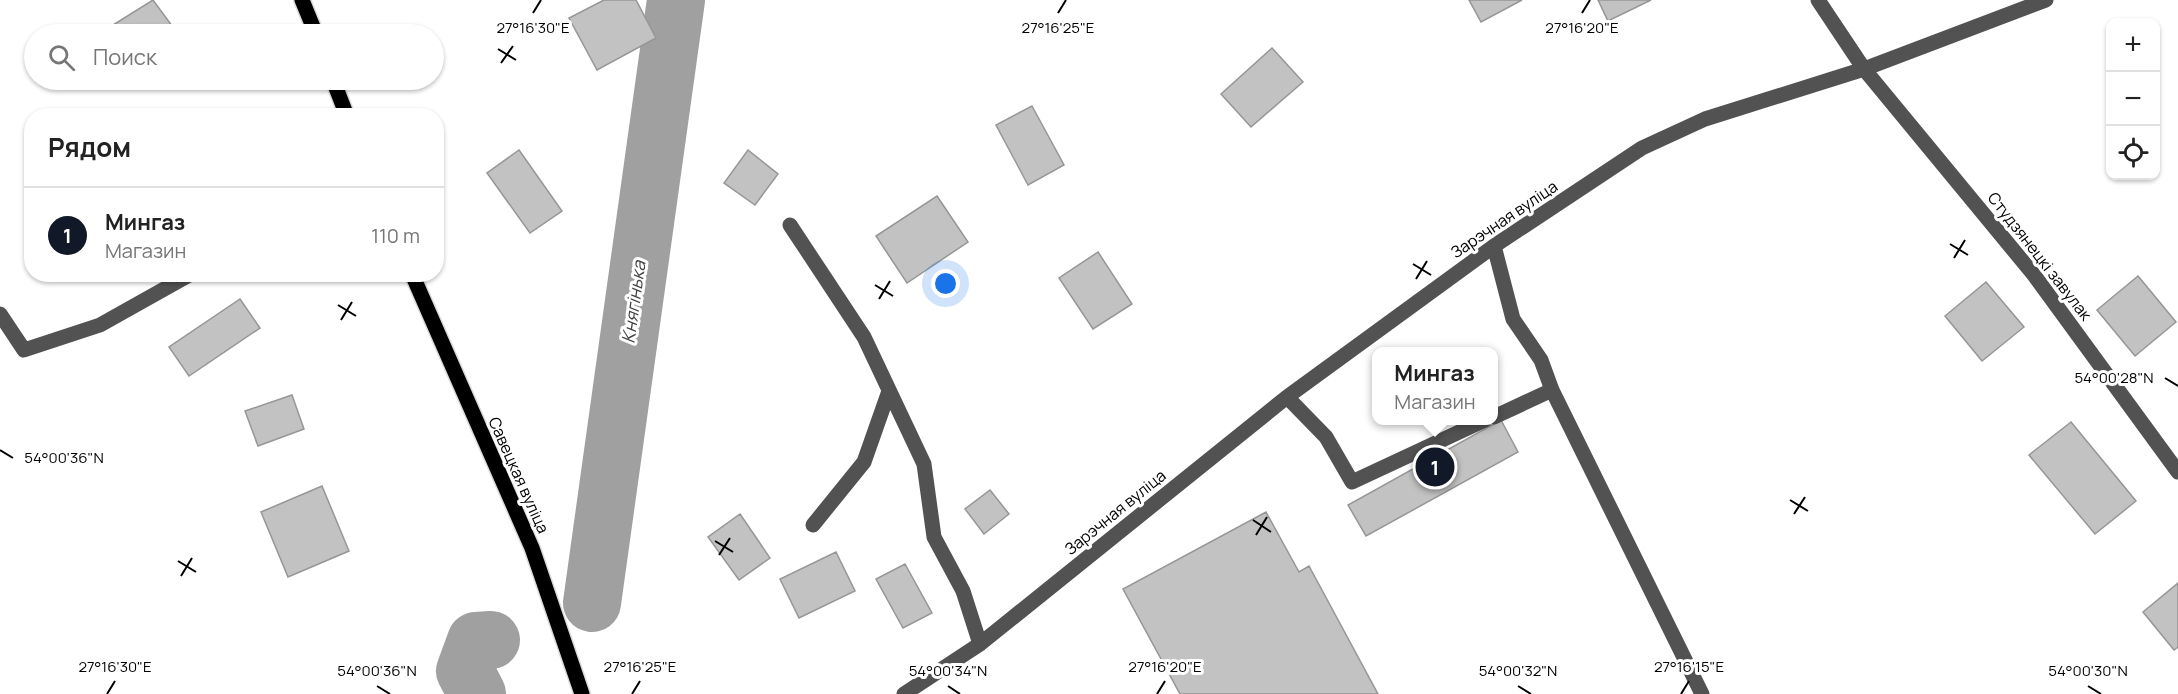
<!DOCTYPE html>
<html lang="ru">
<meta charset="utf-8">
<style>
:root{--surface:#fff;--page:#f2f2f2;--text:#222;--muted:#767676;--line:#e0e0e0;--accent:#111827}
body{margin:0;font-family:Manrope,sans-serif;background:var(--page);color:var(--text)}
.controls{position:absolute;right:18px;top:18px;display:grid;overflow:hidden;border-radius:12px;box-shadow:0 2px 4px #0004}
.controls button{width:54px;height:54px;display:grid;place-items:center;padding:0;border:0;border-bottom:2px solid var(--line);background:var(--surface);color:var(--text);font:30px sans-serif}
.you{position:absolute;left:946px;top:284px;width:21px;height:21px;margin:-15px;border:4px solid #fff;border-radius:50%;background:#1a73e8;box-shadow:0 0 0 9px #1a73e833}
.badge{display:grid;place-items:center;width:39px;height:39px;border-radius:50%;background:var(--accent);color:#fff;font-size:20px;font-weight:700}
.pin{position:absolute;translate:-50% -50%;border:3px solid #fff;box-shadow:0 2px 6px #0006}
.popup{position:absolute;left:1372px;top:347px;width:126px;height:78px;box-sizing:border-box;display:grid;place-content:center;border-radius:12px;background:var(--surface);filter:drop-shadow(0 2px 4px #0005);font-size:20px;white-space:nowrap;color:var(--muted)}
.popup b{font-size:22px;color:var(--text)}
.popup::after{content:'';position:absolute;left:50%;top:100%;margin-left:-12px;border:12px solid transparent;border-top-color:var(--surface)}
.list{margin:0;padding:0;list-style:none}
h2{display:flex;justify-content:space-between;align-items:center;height:78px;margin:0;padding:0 24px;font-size:26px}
h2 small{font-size:20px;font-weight:400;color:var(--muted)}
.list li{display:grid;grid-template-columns:39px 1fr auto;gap:18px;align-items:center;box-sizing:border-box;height:96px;padding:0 24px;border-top:2px solid var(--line)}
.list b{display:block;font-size:22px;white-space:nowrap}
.list p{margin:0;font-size:20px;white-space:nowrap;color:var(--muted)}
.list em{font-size:20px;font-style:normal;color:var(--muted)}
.icon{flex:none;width:33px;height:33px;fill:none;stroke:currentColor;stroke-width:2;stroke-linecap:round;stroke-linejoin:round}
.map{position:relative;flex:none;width:2178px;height:694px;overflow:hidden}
.search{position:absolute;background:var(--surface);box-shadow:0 2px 4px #0004;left:24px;top:24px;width:420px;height:66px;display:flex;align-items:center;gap:15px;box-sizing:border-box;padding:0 21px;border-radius:33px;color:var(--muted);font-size:22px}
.panel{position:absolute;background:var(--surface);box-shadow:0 2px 4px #0004;left:24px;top:108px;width:420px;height:174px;border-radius:24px}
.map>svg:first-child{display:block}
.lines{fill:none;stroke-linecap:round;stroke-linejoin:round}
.river{stroke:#a0a0a0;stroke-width:58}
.building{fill:#c2c2c2;stroke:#969696;stroke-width:1.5}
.major-casing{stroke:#dbdbdb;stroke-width:18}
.minor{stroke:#525252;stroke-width:15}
.major{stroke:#000;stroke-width:15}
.ticks{fill:none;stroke:#000;stroke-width:2}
.labels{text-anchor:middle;stroke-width:6;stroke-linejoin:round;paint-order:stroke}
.street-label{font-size:16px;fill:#000;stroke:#fff}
.water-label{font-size:18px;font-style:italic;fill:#414141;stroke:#fff}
.ticks-label{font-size:15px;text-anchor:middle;fill:#000;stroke:#fff;stroke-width:6;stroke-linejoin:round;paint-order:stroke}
</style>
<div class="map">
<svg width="2178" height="694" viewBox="0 0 2178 694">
<rect width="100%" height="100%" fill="#fff"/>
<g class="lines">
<path class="river" d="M 592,603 L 676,0
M 477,694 L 465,671 L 476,641 L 491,640"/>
</g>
<path class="building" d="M 153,0 L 178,34 L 108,34 L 105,30 Z
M 604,0 L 636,0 L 656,38 L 597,70 L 569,18 Z
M 1469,0 L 1522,0 L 1481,22 Z
M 1598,0 L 1651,0 L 1608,21 Z
M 1272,48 L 1303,82 L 1251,127 L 1221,94 Z
M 136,80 L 156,80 L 142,88 Z
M 1032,106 L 1064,165 L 1028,185 L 996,125 Z
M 519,150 L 562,211 L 530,233 L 487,173 Z
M 748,150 L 778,174 L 755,205 L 724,183 Z
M 937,196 L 968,242 L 907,283 L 876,236 Z
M 1098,252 L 1132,304 L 1093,329 L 1059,278 Z
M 2138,276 L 2176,322 L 2135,356 L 2097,310 Z
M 1986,282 L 2024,327 L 1982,361 L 1945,316 Z
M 240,299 L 260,328 L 189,376 L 169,347 Z
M 292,395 L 304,429 L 258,446 L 245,411 Z
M 1501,420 L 1518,452 L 1366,536 L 1348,505 Z
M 2071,422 L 2136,501 L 2095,534 L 2029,455 Z
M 322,486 L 349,551 L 288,577 L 261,512 Z
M 990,490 L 1009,514 L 984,534 L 965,509 Z
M 1266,512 L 1299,572 L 1309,566 L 1378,694 L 1180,694 L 1123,589 Z
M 740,514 L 770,558 L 739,580 L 708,537 Z
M 836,552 L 855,591 L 799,618 L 780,579 Z
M 905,564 L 932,613 L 903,628 L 876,579 Z
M 2178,583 L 2178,647 L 2174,650 L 2143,612 Z"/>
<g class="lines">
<g class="major-casing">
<path id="major" d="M 302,0 L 316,34
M 333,80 L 347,116
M 412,274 L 532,548 L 582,694"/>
</g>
<path class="minor" d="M 1818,0 L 1864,69 L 2034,275 L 2178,472
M 790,225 L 864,337 L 924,464 L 934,537 L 963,591 L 980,644
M 0,314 L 24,350 L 100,325 L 191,274
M 1552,390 L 1702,694
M 1287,397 L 1326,437 L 1352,482 L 1485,420
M 1494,417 L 1552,390 L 1541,360 L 1513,319 L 1494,246
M 813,525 L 864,462 L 889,391
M 904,694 L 980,644 L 1287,397 L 1494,246 L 1642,148 L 1705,119 L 1864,69 L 2046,0"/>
<use href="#major" class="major"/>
</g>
<path class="ticks" d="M 533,13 L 541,0M 1058,13 L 1066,0M 1582,13 L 1590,0M 498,49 L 516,60M 501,63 L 513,46M 1950,244 L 1968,255M 1954,258 L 1965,240M 1413,264 L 1431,275M 1416,279 L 1427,261M 875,285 L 893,296M 879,299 L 890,281M 338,305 L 356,316M 341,320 L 352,302M 2165,378 L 2178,386M 0,450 L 13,458M 1790,500 L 1808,511M 1794,514 L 1805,497M 1253,520 L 1271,532M 1256,535 L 1267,517M 715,541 L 733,552M 719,555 L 730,538M 178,561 L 196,572M 181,576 L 192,558M 377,686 L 390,694M 948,686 L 960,694M 1518,686 L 1531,694M 2088,686 L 2101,694M 107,694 L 115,681M 632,694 L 640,681M 1157,694 L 1165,681M 1681,694 L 1689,681"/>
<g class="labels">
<g class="street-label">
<text transform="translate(1504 219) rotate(-34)" y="6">Зарэчная вуліца</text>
<text transform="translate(2040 256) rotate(52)" y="6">Студзянецкі завулак</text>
<text transform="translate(519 475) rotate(66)" y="6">Савецкая вуліца</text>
<text transform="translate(1115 512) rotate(-39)" y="6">Зарэчная вуліца</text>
</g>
<g class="water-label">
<text transform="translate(634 302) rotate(-82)" y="6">Княгінька</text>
</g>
</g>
<g class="ticks-label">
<text x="533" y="33">27°16'30"E</text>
<text x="1058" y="33">27°16'25"E</text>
<text x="1582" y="33">27°16'20"E</text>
<text x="2114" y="383">54°00'28"N</text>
<text x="64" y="463">54°00'36"N</text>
<text x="115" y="672">27°16'30"E</text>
<text x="640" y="672">27°16'25"E</text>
<text x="1165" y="672">27°16'20"E</text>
<text x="1689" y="672">27°16'15"E</text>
<text x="377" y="676">54°00'36"N</text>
<text x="948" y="676">54°00'34"N</text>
<text x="1518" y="676">54°00'32"N</text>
<text x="2088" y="676">54°00'30"N</text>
</g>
</svg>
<div class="controls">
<button>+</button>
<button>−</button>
<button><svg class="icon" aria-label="locate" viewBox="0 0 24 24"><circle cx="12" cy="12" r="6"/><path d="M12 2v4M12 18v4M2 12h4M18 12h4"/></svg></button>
</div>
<div class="you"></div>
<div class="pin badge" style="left:1435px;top:467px">1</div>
<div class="popup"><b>Мингаз</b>Магазин</div>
<div class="search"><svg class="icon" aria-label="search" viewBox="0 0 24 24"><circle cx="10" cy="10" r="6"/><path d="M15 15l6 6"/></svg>Поиск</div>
<section class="panel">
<h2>Рядом<small></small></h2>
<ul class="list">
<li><span class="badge">1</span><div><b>Мингаз</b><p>Магазин</p></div><em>110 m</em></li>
</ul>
</section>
</div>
